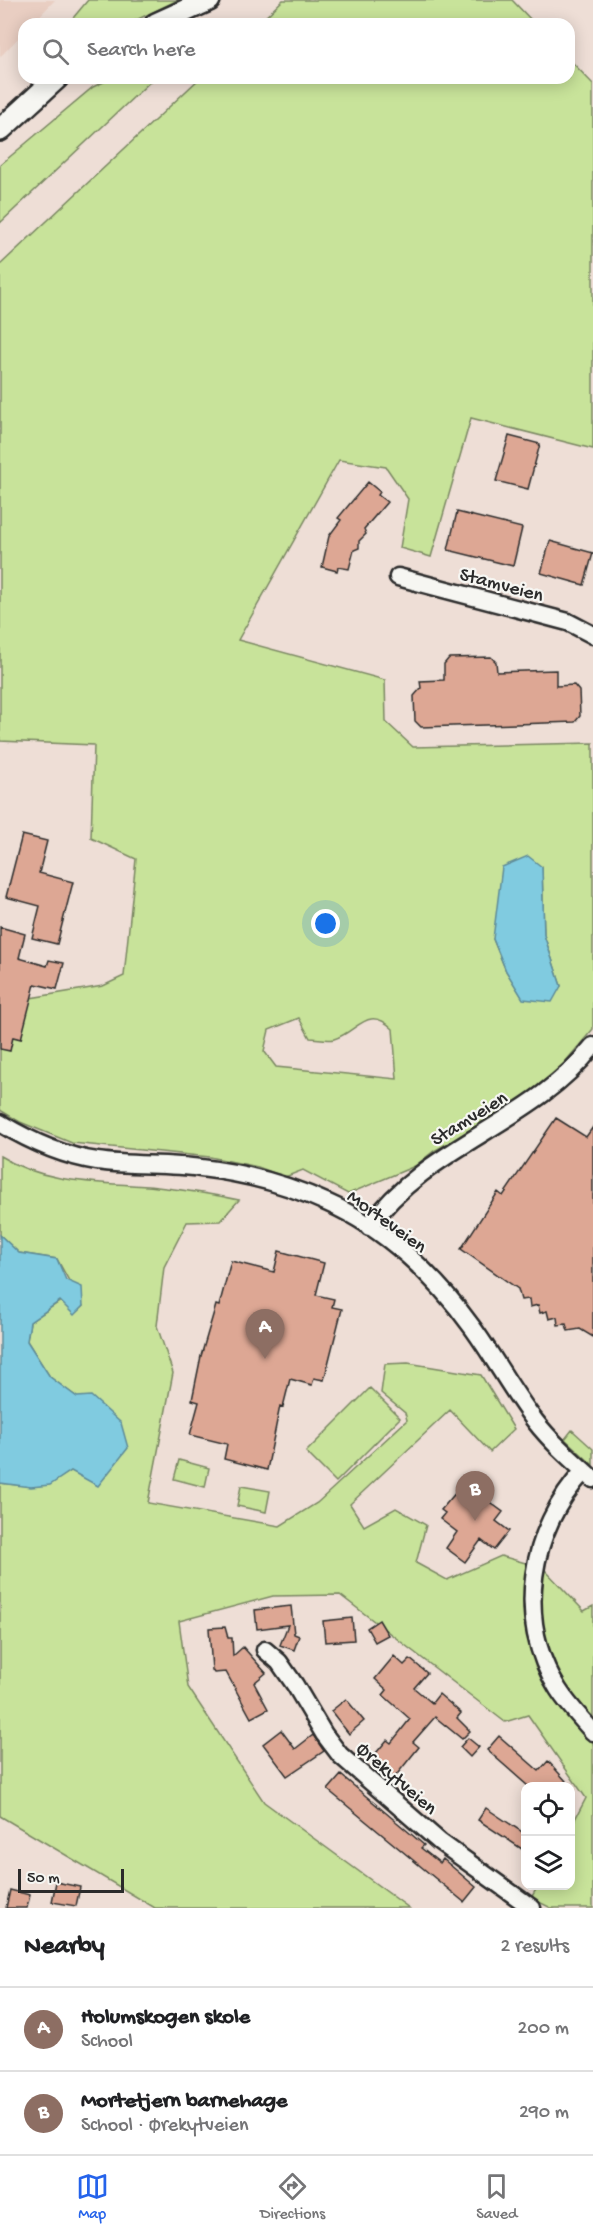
<!DOCTYPE html>
<meta charset="utf-8">
<style>
:root{--surface:#fff;--page:#f6f6f6;--text:#202124;--muted:#757577;--line:#e0e0e0;--accent:#2563eb}
body{margin:0;font-family:"Gochi Hand",sans-serif;background:var(--page);color:var(--text)}
.controls{position:absolute;right:18px;bottom:18px;display:grid;overflow:hidden;border-radius:12px;box-shadow:0 3px 15px #0003}
.controls button{width:54px;height:54px;display:grid;place-items:center;padding:0;border:0;border-bottom:2px solid var(--line);background:var(--surface);color:var(--text);font:30px sans-serif}
.scale{position:absolute;left:18px;bottom:15px;width:106px;box-sizing:border-box;padding-left:6px;border:3px solid #2b2b2b;border-top:0;font-size:16px;line-height:21px;white-space:nowrap;color:#2b2b2b;-webkit-text-stroke:4px #f6f6f2;paint-order:stroke}
.you{position:absolute;left:326px;top:924px;width:21px;height:21px;margin:-15px;border:4px solid #fff;border-radius:50%;background:#1a73e8;box-shadow:0 0 0 9px #1a73e833}
.badge{display:grid;place-items:center;width:39px;height:39px;border-radius:50%;background:var(--accent);color:#fff;font-size:20px;font-weight:700}
.pin{position:absolute;translate:-50% -50px;filter:drop-shadow(0 2px 3px #0008)}
.pin::after{content:'';position:absolute;top:32px;width:21px;height:18px;background:inherit;clip-path:polygon(0 0,100% 0,50% 100%)}
.list{margin:0;padding:0;list-style:none}
h2{display:flex;justify-content:space-between;align-items:center;height:78px;margin:0;padding:0 24px;font-size:26px}
h2 small{font-size:20px;font-weight:400;color:var(--muted)}
.list li{display:grid;grid-template-columns:39px 1fr auto;gap:18px;align-items:center;box-sizing:border-box;height:84px;padding:0 24px;border-top:2px solid var(--line)}
.list b{display:block;font-size:22px;white-space:nowrap}
.list p{margin:0;font-size:20px;white-space:nowrap;color:var(--muted)}
.list em{font-size:20px;font-style:normal;color:var(--muted)}
.icon{flex:none;width:33px;height:33px;fill:none;stroke:currentColor;stroke-width:2;stroke-linecap:round;stroke-linejoin:round}
.map{position:relative;flex:none;width:593px;height:1908px;overflow:hidden}
.search{position:absolute;background:var(--surface);box-shadow:0 3px 15px #0003;left:18px;right:18px;top:18px;height:66px;display:flex;align-items:center;gap:15px;box-sizing:border-box;padding:0 21px;border-radius:18px;color:var(--muted);font-size:22px}
.sheet{height:246px;background:var(--surface)}
nav{display:flex;justify-content:space-around;align-items:center;box-sizing:border-box;height:84px;border-top:2px solid var(--line);background:var(--surface);font-size:16px;color:var(--muted)}
nav a{display:grid;justify-items:center;gap:3px}
nav .on{color:var(--accent)}
.map>svg:first-child{display:block}
.built{fill:#e9cec2}
.green{fill:#c8e39a;stroke:#7a8762;stroke-width:1.5;fill-rule:evenodd}
.water{fill:#80cbe0;stroke:#5e8b98;stroke-width:1.5}
.building{fill:#dda794;stroke:#2b2b2b;stroke-width:1.5}
.lines{fill:none;stroke-linecap:round;stroke-linejoin:round}
.minor-casing{stroke:#2b2b2b;stroke-width:21}
.major-casing{stroke:#2b2b2b;stroke-width:26}
.minor{stroke:#f6f6f2;stroke-width:16}
.major{stroke:#f6f6f2;stroke-width:21}
.labels{text-anchor:middle;stroke-width:4.5;stroke-linejoin:round;paint-order:stroke}
.street-label{font-size:20px;fill:#2b2b2b;stroke:#f6f6f2}
</style>
<div class="map">
<svg width="593" height="1908" viewBox="0 0 593 1908">
<rect width="100%" height="100%" fill="#eeded6"/>
<filter id="ink" filterUnits="userSpaceOnUse"><feTurbulence type="fractalNoise" baseFrequency=".0167" numOctaves="2"/><feDisplacementMap in="SourceGraphic" scale="12" xChannelSelector="R" yChannelSelector="G"/><feConvolveMatrix kernelMatrix="1 2 1 2 8 2 1 2 1" color-interpolation-filters="sRGB"/></filter>
<g filter="url(#ink)">
<path class="built" d="M 0,0 L 55,0 L 32,24 L 24,24 L 24,32 L 0,57 Z"/>
<path class="green" d="M 88,0 L 178,0 L 128,24 L 68,24 Z
M 283,0 L 512,0 L 535,24 L 258,24 Z
M 569,59 L 593,84 L 593,449 L 471,418 L 431,557 L 400,548 L 408,499 L 386,467 L 339,460 L 238,640 L 385,680 L 386,722 L 413,747 L 593,743 L 593,1029 L 554,1075 L 503,1113 L 434,1151 L 415,1166 L 348,1194 L 303,1170 L 285,1177 L 258,1167 L 210,1157 L 72,1143 L 20,1122 L 0,1110 L 0,1003 L 103,986 L 124,976 L 136,859 L 91,838 L 94,745 L 0,741 L 0,265 L 200,78 L 569,78 ZM 542,867 L 544,935 L 561,986 L 523,998 L 506,971 L 493,939 ZM 299,1018 L 310,1038 C 317,1038 328,1041 334,1039 C 358,1032 367,1004 393,1029 L 397,1079 L 276,1067 L 264,1051 L 269,1030 Z
M 112,78 L 154,78 L 0,223 L 0,165 L 93,87 Z
M 0,1156 C 46,1185 105,1182 157,1187 C 185,1190 212,1194 239,1200 L 220,1221 L 187,1222 L 164,1267 L 157,1326 L 173,1373 L 148,1503 L 280,1526 L 317,1503 L 407,1420 L 405,1413 L 381,1393 L 385,1364 L 408,1363 L 481,1375 L 514,1429 L 490,1452 L 450,1410 L 350,1504 L 364,1526 L 396,1508 L 426,1525 L 416,1563 L 447,1580 L 501,1556 L 543,1568 L 584,1611 L 593,1606 L 593,1908 L 551,1908 L 531,1898 L 538,1886 L 570,1886 L 571,1827 L 586,1798 L 528,1715 L 505,1722 L 340,1595 L 273,1596 L 179,1621 L 188,1687 L 264,1802 L 409,1908 L 155,1908 L 0,1816 L 0,1483 C 34,1487 41,1491 71,1471 L 77,1397 L 50,1377 L 27,1341 L 30,1322 L 61,1301 L 74,1314 L 83,1306 L 57,1259 L 19,1253 L 0,1235 Z
M 370,1388 L 400,1418 L 336,1482 L 306,1452 Z
M 572,1430 L 593,1449 L 593,1465 L 565,1439 Z
M 179,1460 L 209,1468 L 205,1487 L 174,1479 Z
M 241,1486 L 270,1491 L 266,1512 L 237,1506 Z"/>
<path class="water" d="M 528,856 L 542,867 L 544,935 L 561,986 L 552,1002 L 523,999 L 506,971 L 493,939 L 502,867 Z
M 0,1235 L 19,1253 L 57,1259 L 66,1280 L 82,1287 L 83,1306 L 74,1315 L 60,1301 L 30,1322 L 27,1341 L 50,1377 L 77,1397 L 91,1396 L 121,1423 L 128,1448 L 98,1486 L 71,1471 L 50,1485 L 31,1487 L 0,1483 Z"/>
<path class="building" d="M 509,436 L 540,444 L 528,489 L 496,481 Z
M 368,482 L 380,492 L 378,495 L 387,502 L 364,529 L 366,534 L 359,541 L 359,548 L 354,550 L 349,569 L 338,567 L 337,571 L 322,567 L 329,536 L 341,520 L 338,518 Z
M 457,512 L 522,528 L 513,566 L 448,550 Z
M 550,541 L 593,553 L 584,585 L 541,573 Z
M 491,657 L 496,662 L 497,672 L 556,670 L 556,686 L 574,685 L 579,691 L 580,716 L 575,722 L 421,727 L 415,721 L 414,696 L 421,688 L 420,681 L 444,680 L 444,664 L 449,658 Z
M 22,835 L 47,841 L 39,873 L 73,882 L 57,944 L 32,938 L 40,906 L 6,897 Z
M 0,927 L 25,934 L 19,958 L 47,966 L 49,960 L 64,963 L 57,989 L 35,984 L 21,1039 L 13,1037 L 10,1051 L 0,1049 Z
M 556,1118 L 586,1137 L 593,1127 L 593,1337 L 580,1329 L 568,1331 L 566,1324 L 558,1325 L 557,1317 L 549,1319 L 547,1311 L 540,1313 L 538,1305 L 530,1307 L 529,1299 L 521,1300 L 518,1289 L 461,1249 L 498,1192 L 503,1196 Z
M 279,1251 L 324,1263 L 316,1295 L 334,1299 L 332,1307 L 342,1309 L 324,1380 L 314,1378 L 312,1385 L 290,1379 L 283,1407 L 280,1406 L 267,1470 L 224,1459 L 227,1444 L 190,1435 L 199,1402 L 192,1400 L 201,1356 L 216,1305 L 219,1306 L 231,1261 L 274,1272 Z
M 470,1476 L 486,1488 L 480,1495 L 503,1512 L 496,1521 L 509,1531 L 494,1550 L 481,1540 L 465,1562 L 446,1548 L 457,1532 L 440,1519 L 445,1513 L 441,1510 Z
M 291,1606 L 294,1634 L 299,1636 L 294,1650 L 280,1645 L 288,1625 L 257,1629 L 255,1610 Z
M 352,1618 L 354,1640 L 325,1642 L 323,1621 Z
M 379,1620 L 388,1635 L 375,1642 L 367,1628 Z
M 225,1627 L 228,1638 L 232,1638 L 233,1656 L 243,1647 L 266,1673 L 254,1683 L 268,1709 L 251,1718 L 226,1672 L 214,1673 L 212,1670 L 209,1628 Z
M 394,1656 L 404,1665 L 410,1659 L 427,1673 L 414,1688 L 432,1703 L 439,1694 L 461,1713 L 457,1718 L 470,1731 L 462,1739 L 435,1717 L 413,1742 L 419,1747 L 394,1778 L 371,1759 L 387,1740 L 391,1743 L 410,1719 L 383,1695 L 387,1690 L 375,1679 Z
M 346,1699 L 364,1721 L 349,1734 L 331,1711 Z
M 281,1730 L 295,1749 L 313,1735 L 324,1751 L 287,1776 L 263,1744 Z
M 499,1736 L 539,1771 L 548,1761 L 566,1781 L 561,1786 L 528,1786 L 487,1750 Z
M 468,1738 L 479,1747 L 470,1757 L 460,1747 Z
M 341,1775 L 424,1845 L 421,1848 L 440,1863 L 443,1859 L 476,1887 L 464,1902 L 328,1790 Z
M 486,1808 L 525,1834 L 525,1851 L 478,1820 Z
M 56,1882 L 80,1887 L 76,1906 L 52,1902 Z
M 10,1890 L 30,1895 L 27,1908 L 6,1908 Z"/>
<g class="lines">
<g class="minor-casing">
<path id="minor" d="M 398,577 L 568,622 L 593,635
M 0,1123 C 30,1141 62,1156 97,1161 C 131,1166 166,1163 201,1168 C 244,1173 289,1185 328,1203 C 385,1228 436,1277 472,1327 C 494,1357 512,1391 535,1421 C 552,1443 573,1461 593,1479
M 369,1227 C 426,1145 532,1124 593,1046
M 584,1471 C 530,1529 514,1619 558,1689 C 568,1705 581,1718 593,1732
M 265,1650 L 279,1662 L 295,1685 L 324,1734 L 340,1755 L 440,1842 L 532,1908"/>
</g>
<g class="major-casing">
<path id="major" d="M 156,24 L 209,0
M 0,130 L 57,78"/>
</g>
<use href="#minor" class="minor"/>
<use href="#major" class="major"/>
</g>
</g>
<g class="labels">
<g class="street-label">
<text transform="translate(502 583) rotate(15)" y="7">Stamveien</text>
<text transform="translate(468 1117) rotate(-32)" y="7">Stamveien</text>
<text transform="translate(388 1220) rotate(36)" y="7">Morteveien</text>
<text transform="translate(398 1777) rotate(41)" y="7">Ørekytveien</text>
</g>
</g>
</svg>
<div class="controls">
<button><svg class="icon" aria-label="locate" viewBox="0 0 24 24"><circle cx="12" cy="12" r="6"/><path d="M12 2v4M12 18v4M2 12h4M18 12h4"/></svg></button>
<button><svg class="icon" aria-label="layers" viewBox="0 0 24 24"><path d="M12 4l9 5-9 5-9-5zM3 14l9 5 9-5"/></svg></button>
</div>
<div class="scale">50 m</div>
<div class="you"></div>
<div class="pin badge" style="left:265px;top:1359px;background:#8d6e63">A</div>
<div class="pin badge" style="left:475px;top:1521px;background:#8d6e63">B</div>
<div class="search"><svg class="icon" aria-label="search" viewBox="0 0 24 24"><circle cx="10" cy="10" r="6"/><path d="M15 15l6 6"/></svg>Search here</div>
</div>
<section class="sheet">
<h2>Nearby<small>2 results</small></h2>
<ul class="list">
<li><span class="badge" style="background:#8d6e63">A</span><div><b>Holumskogen skole</b><p>School</p></div><em>200 m</em></li>
<li><span class="badge" style="background:#8d6e63">B</span><div><b>Mortetjern barnehage</b><p>School · Ørekytveien</p></div><em>290 m</em></li>
</ul>
</section>
<nav>
<a class="on"><svg class="icon" aria-label="map" viewBox="0 0 24 24"><path d="M3 6l6-2 6 2 6-2v14l-6 2-6-2-6 2zM9 4v14M15 6v14"/></svg>Map</a>
<a><svg class="icon" aria-label="directions" viewBox="0 0 24 24"><path d="M12 3l9 9-9 9-9-9zM9 14v-3h6M13 9l2 2-2 2"/></svg>Directions</a>
<a><svg class="icon" aria-label="saved" viewBox="0 0 24 24"><path d="M7 4h10v16l-5-4-5 4z"/></svg>Saved</a>
</nav>
